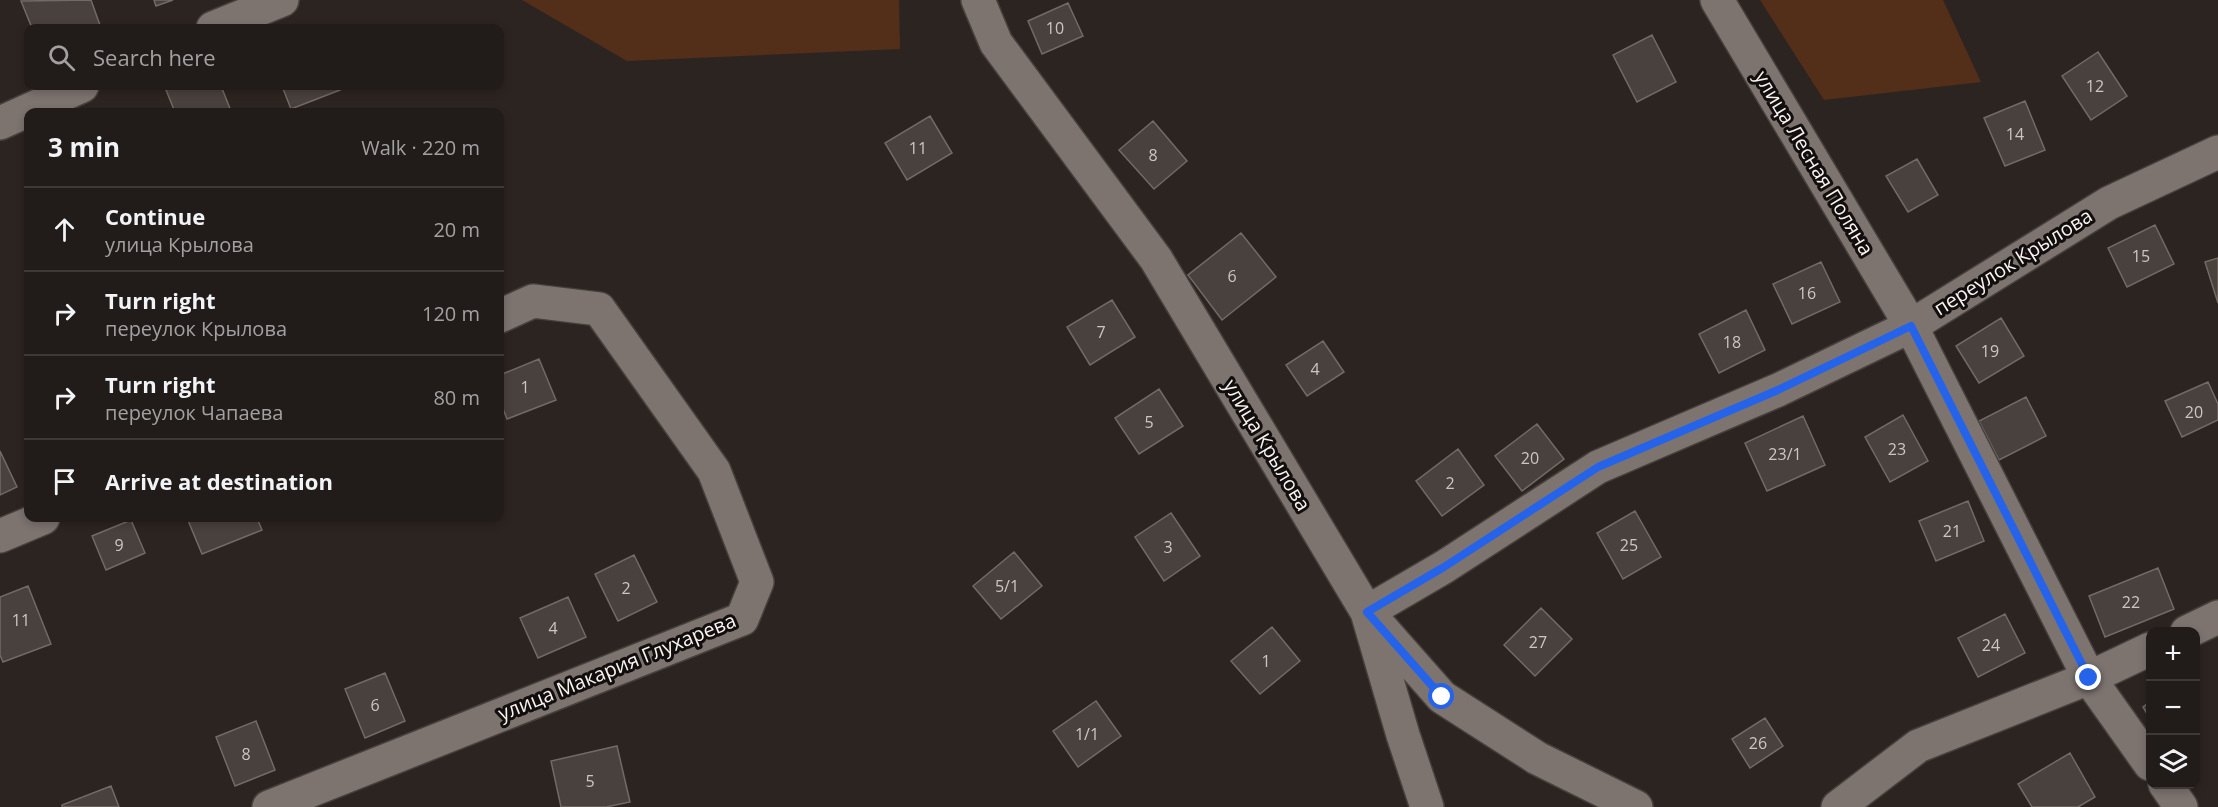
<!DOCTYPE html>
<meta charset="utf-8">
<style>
:root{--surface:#211b19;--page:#292422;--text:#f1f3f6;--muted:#a2a1a2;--line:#3e3938}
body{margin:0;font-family:"Open Sans",sans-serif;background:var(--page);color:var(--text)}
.controls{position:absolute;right:18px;bottom:18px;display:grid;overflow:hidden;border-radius:12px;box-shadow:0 3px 9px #0003}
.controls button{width:54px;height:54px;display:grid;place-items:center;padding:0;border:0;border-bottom:2px solid var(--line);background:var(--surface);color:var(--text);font:30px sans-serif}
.stop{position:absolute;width:18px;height:18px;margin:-14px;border:4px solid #2563eb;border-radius:50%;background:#fff}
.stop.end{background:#2563eb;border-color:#fff;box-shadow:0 2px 6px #0008}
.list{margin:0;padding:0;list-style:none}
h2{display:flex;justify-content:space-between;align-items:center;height:78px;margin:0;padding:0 24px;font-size:26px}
h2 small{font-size:20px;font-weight:400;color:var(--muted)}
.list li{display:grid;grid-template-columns:39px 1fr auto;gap:18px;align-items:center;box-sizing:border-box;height:84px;padding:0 24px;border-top:2px solid var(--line)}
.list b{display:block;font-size:22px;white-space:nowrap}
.list p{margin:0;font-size:20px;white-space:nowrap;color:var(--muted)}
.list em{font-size:20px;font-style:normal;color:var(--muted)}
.icon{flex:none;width:33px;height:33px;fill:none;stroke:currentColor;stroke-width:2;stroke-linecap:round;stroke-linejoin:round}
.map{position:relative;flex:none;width:2218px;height:807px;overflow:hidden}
.search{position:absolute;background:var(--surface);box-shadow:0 3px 9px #0003;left:24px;top:24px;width:480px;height:66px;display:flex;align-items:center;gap:15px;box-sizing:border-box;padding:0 21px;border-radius:12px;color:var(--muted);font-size:22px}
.panel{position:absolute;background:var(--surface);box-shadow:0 3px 9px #0003;left:24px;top:108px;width:480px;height:414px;border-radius:12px}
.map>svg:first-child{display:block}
.green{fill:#532e19}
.building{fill:#49413d;stroke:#736a65;stroke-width:1.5}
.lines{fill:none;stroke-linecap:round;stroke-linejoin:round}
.minor-casing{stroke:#46403d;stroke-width:36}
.minor{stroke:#7d7470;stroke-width:33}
.route{stroke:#2563eb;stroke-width:8}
.labels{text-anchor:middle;stroke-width:6;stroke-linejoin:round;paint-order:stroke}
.number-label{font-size:16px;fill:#ccc6c3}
.street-label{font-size:20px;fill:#f8f3f0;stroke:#120e0d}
</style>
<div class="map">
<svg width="2218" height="807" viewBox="0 0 2218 807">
<rect width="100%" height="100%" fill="#2c2421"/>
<path class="green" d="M 522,0 L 899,0 L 900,49 L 627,61 Z
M 1760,0 L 1943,0 L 1981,82 L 1824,100 Z"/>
<path class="building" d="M 91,0 L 101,28 L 32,28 L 21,1 Z
M 154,0 L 173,0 L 156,6 Z
M 1068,3 L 1083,36 L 1042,54 L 1028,21 Z
M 1652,35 L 1676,82 L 1637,102 L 1613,55 Z
M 2098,52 L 2127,96 L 2091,120 L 2062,76 Z
M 176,86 L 221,86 L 231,111 L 227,112 L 175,112 L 166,90 Z
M 282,86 L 338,86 L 340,90 L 291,109 Z
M 2025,101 L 2045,150 L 2005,166 L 1984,118 Z
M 930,116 L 952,153 L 907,180 L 885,143 Z
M 1153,121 L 1187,161 L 1154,189 L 1119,150 Z
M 1917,159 L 1938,195 L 1908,212 L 1886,176 Z
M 2155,225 L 2174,264 L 2127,287 L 2108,248 Z
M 1241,233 L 1276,277 L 1222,320 L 1188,275 Z
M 2218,258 L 2218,303 L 2205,262 Z
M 1821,262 L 1840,302 L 1792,324 L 1773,284 Z
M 1112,300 L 1135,337 L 1090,365 L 1067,327 Z
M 1746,310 L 1765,350 L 1719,373 L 1699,334 Z
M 2001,318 L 2024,356 L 1979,383 L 1956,346 Z
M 1323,341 L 1344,372 L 1307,396 L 1286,365 Z
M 539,359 L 556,400 L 507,419 L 500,401 L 500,375 Z
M 2208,382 L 2218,404 L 2218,420 L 2182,437 L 2165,401 Z
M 1159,389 L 1183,426 L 1139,454 L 1115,418 Z
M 2026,397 L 2046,436 L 1999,460 L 1979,421 Z
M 1903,415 L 1928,461 L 1890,482 L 1865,437 Z
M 1803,416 L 1825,465 L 1767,491 L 1745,443 Z
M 1537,424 L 1564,459 L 1522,491 L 1495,456 Z
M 1458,449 L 1484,485 L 1442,516 L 1416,481 Z
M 0,451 L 17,487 L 0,495 Z
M 1968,501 L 1984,541 L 1936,561 L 1919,521 Z
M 1635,511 L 1661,557 L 1623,579 L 1597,533 Z
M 1171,513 L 1200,556 L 1164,581 L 1135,537 Z
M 187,518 L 257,518 L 262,530 L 202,554 Z
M 131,520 L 145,553 L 106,570 L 92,536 Z
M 1014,552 L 1042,586 L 1001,619 L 973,586 Z
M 634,555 L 657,602 L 618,621 L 595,574 Z
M 2158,568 L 2174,609 L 2105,637 L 2089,596 Z
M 28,586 L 51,644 L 3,662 L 0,655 L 0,597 Z
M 568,597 L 586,637 L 538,658 L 520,618 Z
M 1541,608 L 1572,639 L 1535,676 L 1504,645 Z
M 2005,614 L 2025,653 L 1978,677 L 1958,638 Z
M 1272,627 L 1300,661 L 1260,694 L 1231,661 Z
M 385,673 L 405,721 L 365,738 L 345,689 Z
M 1096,701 L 1121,736 L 1078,767 L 1053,731 Z
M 2150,702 L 2150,719 L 2143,707 Z
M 1765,718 L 1783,746 L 1750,768 L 1732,739 Z
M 256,721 L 275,770 L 235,786 L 216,737 Z
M 617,746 L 630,802 L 606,807 L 561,807 L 551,761 Z
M 2070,753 L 2095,797 L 2078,807 L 2032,807 L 2018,784 Z
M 111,786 L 119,807 L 62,807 L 62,805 Z"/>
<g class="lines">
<g class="minor-casing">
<path id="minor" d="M 978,0 L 996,43 L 1156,259 L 1367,612 L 1442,697 L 1537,758 L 1636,807
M 1717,0 L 1911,326 L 2089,678 L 2150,764
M 213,28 L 282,0
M 0,123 L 82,86
M 0,536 L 43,518
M 2187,632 L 2218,617
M 2165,784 L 2181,807
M 269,807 L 742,619 L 757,582 L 714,471 L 599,309 L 533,301 L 500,316
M 1427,807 L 1403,735 L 1367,612 L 1444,567 L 1598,467 L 1778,390 L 1911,326 L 2109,203 L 2218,152
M 1838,807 L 1918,746 L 2089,678 L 2150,649"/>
</g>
<use href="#minor" class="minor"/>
</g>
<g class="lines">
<path class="route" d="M 1442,697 L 1367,612 L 1444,567 L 1598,467 L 1778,390 L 1911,326 L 2089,678"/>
</g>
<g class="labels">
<g class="number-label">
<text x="1055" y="34">10</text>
<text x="2095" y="92">12</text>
<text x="2015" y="140">14</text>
<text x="918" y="154">11</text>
<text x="1153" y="161">8</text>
<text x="2141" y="262">15</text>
<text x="1232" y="282">6</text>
<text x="1807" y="299">16</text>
<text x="1101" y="338">7</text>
<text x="1732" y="348">18</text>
<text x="1990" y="357">19</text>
<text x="1315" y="375">4</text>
<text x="525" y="393">1</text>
<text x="2194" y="418">20</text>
<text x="1149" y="428">5</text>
<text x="1897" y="455">23</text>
<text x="1785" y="460">23/1</text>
<text x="1530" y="464">20</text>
<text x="1450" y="489">2</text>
<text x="1952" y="537">21</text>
<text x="119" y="551">9</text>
<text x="1629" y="551">25</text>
<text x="1168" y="553">3</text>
<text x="1007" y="592">5/1</text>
<text x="626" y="594">2</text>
<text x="2131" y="608">22</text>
<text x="21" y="626">11</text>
<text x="553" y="634">4</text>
<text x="1538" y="648">27</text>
<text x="1991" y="651">24</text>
<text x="1266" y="667">1</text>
<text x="375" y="711">6</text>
<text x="1087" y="740">1/1</text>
<text x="1758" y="749">26</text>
<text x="246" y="760">8</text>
<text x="590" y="787">5</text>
</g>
<g class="street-label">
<text transform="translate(1814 163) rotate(59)" y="7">улица Лесная Поляна</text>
<text transform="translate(2013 262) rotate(-32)" y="7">переулок Крылова</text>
<text transform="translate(1267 445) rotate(59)" y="7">улица Крылова</text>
<text transform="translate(617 667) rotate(-22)" y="7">улица Макария Глухарева</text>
</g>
</g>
</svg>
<div class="controls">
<button>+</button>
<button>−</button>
<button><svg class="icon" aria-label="layers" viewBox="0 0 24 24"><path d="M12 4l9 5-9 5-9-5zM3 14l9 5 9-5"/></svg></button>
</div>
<div class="stop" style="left:1442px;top:697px"></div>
<div class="stop end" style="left:2089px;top:678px"></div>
<div class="search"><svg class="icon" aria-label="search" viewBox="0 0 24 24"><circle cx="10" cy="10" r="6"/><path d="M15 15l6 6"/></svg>Search here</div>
<section class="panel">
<h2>3 min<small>Walk · 220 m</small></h2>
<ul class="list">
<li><svg class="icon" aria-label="ahead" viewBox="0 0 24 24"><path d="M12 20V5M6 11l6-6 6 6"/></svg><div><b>Continue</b><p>улица Крылова</p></div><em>20 m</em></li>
<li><svg class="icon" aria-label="right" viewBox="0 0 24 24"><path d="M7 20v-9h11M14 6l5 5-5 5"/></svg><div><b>Turn right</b><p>переулок Крылова</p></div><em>120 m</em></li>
<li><svg class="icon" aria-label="right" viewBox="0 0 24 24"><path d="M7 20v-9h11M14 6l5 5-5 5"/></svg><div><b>Turn right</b><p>переулок Чапаева</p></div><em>80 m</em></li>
<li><svg class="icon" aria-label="arrive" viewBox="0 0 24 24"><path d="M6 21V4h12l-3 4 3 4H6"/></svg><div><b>Arrive at destination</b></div></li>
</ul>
</section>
</div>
